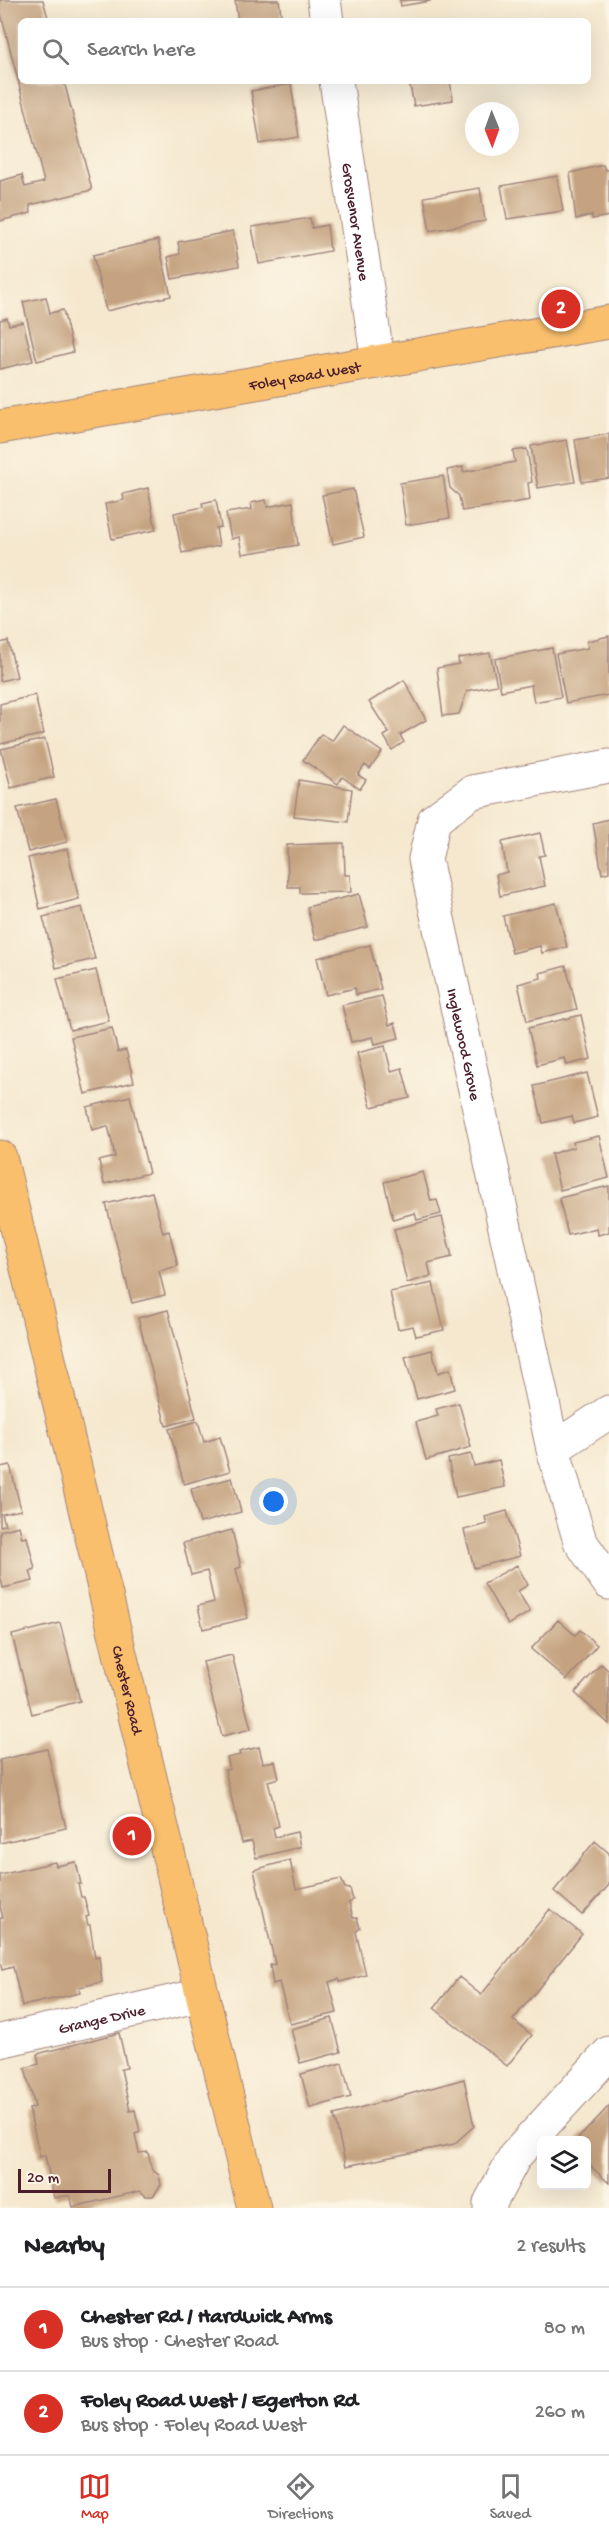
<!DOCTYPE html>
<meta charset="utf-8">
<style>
:root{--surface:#fff;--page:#f2f2f2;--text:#202124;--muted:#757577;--line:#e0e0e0;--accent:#d93025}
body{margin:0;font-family:"Gochi Hand",sans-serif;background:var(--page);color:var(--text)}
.controls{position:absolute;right:18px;bottom:18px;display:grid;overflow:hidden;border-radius:9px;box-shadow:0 6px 24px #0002}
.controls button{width:54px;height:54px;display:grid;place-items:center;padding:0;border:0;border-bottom:2px solid var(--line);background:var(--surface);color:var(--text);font:30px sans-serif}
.compass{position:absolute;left:465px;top:102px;width:54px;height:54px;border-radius:50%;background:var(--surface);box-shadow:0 6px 24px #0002;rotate:179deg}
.scale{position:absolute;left:18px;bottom:15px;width:93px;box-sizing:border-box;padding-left:6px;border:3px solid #4a1f2b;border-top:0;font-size:16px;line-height:21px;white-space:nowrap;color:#4a1f2b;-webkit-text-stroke:4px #fcf5e5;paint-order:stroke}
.you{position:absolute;left:274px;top:1502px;width:21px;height:21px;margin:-15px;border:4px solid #fff;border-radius:50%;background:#1a73e8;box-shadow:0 0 0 9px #1a73e833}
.badge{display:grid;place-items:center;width:39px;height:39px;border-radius:50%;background:var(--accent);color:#fff;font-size:20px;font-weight:700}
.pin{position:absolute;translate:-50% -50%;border:3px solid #fff;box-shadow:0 2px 6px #0006}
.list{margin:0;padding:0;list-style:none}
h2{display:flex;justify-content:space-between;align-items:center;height:78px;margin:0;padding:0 24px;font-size:26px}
h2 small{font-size:20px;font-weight:400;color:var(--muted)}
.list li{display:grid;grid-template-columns:39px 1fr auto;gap:18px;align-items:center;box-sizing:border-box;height:84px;padding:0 24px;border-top:2px solid var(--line)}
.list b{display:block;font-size:22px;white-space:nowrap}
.list p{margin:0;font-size:20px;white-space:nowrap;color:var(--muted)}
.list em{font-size:20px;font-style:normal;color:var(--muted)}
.icon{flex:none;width:33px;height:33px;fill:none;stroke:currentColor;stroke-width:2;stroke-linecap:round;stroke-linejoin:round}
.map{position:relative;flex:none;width:609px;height:2208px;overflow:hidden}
.search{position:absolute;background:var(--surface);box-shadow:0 6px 24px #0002;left:18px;right:18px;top:18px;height:66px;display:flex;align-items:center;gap:15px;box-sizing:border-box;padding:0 21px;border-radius:9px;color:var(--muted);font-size:22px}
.sheet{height:246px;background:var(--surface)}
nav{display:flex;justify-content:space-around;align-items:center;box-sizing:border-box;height:84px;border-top:2px solid var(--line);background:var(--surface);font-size:16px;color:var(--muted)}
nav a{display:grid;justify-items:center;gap:3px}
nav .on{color:var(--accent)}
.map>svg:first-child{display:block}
.building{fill:#c5a380}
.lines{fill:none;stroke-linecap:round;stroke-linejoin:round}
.minor-casing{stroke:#a0847d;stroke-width:35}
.major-casing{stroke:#a0847d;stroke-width:35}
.highway-casing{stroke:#a0847d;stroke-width:35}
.minor{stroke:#fff;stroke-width:33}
.major{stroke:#f9bf6d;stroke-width:33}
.highway{stroke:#f9bf6d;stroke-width:33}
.labels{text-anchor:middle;stroke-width:4.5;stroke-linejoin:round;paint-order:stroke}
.street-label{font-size:16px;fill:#4a1f2b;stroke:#fcf5e5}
</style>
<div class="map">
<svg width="609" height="2208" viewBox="0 0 609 2208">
<rect width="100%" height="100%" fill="#fcf5e5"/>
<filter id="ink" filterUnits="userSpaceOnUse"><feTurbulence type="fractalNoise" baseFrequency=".0167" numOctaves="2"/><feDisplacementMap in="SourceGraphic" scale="12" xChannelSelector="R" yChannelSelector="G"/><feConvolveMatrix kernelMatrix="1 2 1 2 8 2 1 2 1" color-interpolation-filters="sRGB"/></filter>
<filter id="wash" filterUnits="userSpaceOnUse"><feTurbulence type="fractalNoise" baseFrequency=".008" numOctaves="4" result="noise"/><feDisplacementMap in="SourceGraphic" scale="24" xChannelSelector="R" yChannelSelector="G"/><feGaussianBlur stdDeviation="1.35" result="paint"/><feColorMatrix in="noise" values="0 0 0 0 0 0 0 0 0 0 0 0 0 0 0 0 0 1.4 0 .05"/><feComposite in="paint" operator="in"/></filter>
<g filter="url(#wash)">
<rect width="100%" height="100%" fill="#f5e8cf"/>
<g id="blocks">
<path class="building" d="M 0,0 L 43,0 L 49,21 L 21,21 L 21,81 L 64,81 L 92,190 L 30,205 L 31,213 L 0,221 L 0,181 L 22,175 L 25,187 L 44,182 L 0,10 Z
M 235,0 L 279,0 L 282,21 L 238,21 Z
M 400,0 L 430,0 L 430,1 L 401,6 Z
M 409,81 L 450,81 L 453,100 L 414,106 Z
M 291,84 L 299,137 L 260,144 L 251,91 Z
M 603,165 L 605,170 L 609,170 L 609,216 L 592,219 L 592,215 L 576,219 L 570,173 Z
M 557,176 L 563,211 L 507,219 L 501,186 Z
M 480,188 L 485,221 L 430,231 L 424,197 Z
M 310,218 L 312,228 L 327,225 L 330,251 L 259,264 L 252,227 Z
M 233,231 L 239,266 L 172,279 L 168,257 L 180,254 L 178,242 Z
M 158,240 L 171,296 L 106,311 L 93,255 Z
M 46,297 L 50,313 L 63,310 L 73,352 L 37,361 L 23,302 Z
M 7,318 L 9,325 L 23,322 L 33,361 L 0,369 L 0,320 Z
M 609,434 L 609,478 L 582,482 L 575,440 Z
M 567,440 L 575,482 L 538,488 L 531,446 Z
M 527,449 L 532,482 L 528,483 L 530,500 L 462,511 L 459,496 L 450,488 L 447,470 L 463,467 L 463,472 L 515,462 L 513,451 Z
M 443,476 L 450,518 L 406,525 L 400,483 Z
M 148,488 L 156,530 L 112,539 L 105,504 L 124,500 L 123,494 Z
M 353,489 L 364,537 L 333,544 L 322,495 Z
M 216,500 L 221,527 L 216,528 L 219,546 L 182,553 L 174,513 L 203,507 L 202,503 Z
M 266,500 L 267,507 L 293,502 L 298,545 L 242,554 L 239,537 L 231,539 L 226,513 L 252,509 L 251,503 Z
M 609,636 L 609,695 L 566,703 L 556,654 L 588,648 L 587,641 Z
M 8,641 L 17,677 L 0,681 L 0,643 Z
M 552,648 L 561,697 L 534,702 L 531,685 L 501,691 L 495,659 Z
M 490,653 L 497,685 L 467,691 L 459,714 L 443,716 L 437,668 L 459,664 L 458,658 Z
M 404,680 L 426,720 L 400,735 L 404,742 L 392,750 L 384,736 L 389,733 L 369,702 Z
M 35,695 L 44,734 L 0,744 L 0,704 Z
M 343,725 L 382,752 L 370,769 L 365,765 L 358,775 L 366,780 L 360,789 L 342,777 L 338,784 L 303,760 L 321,734 L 332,741 Z
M 45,739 L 54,777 L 11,788 L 1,749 Z
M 299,780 L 352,789 L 348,822 L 294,816 Z
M 56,799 L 67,842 L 28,852 L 17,808 Z
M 609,819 L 609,872 L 602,874 L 593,823 Z
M 540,833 L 545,855 L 539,856 L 545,886 L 500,896 L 496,875 L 507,872 L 502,842 Z
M 344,843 L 345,875 L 350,875 L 351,892 L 300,893 L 300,887 L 288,887 L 287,845 Z
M 67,849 L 79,899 L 40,909 L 28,858 Z
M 359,894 L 368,927 L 315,940 L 307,907 Z
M 556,903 L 567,947 L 542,953 L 540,946 L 512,953 L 503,916 Z
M 82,907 L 95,959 L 56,968 L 43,917 Z
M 370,945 L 381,989 L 356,995 L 355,988 L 326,995 L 317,958 Z
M 566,966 L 577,1009 L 527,1021 L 518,984 L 541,978 L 540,973 Z
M 96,970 L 109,1021 L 70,1030 L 57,979 Z
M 382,996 L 389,1025 L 395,1023 L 399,1038 L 375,1044 L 373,1037 L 351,1042 L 342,1005 Z
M 581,1015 L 591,1059 L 567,1065 L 565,1058 L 537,1065 L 528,1028 Z
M 112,1028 L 118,1052 L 126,1050 L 134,1082 L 85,1094 L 71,1037 Z
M 385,1046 L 391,1071 L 402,1068 L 410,1098 L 371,1107 L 357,1053 Z
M 587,1073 L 598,1117 L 574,1123 L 572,1116 L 543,1123 L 534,1086 Z
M 130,1096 L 149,1173 L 104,1184 L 99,1161 L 115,1157 L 112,1142 L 108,1126 L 92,1130 L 87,1107 Z
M 599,1136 L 609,1178 L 560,1190 L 551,1154 L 574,1147 L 573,1142 Z
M 423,1172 L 431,1201 L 437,1200 L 441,1214 L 417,1220 L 415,1213 L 393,1219 L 384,1182 Z
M 609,1186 L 609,1232 L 598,1235 L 597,1228 L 568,1235 L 559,1198 Z
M 152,1192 L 163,1233 L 169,1231 L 178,1266 L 159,1271 L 165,1295 L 132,1303 L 106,1204 Z
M 442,1217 L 452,1257 L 428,1263 L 431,1276 L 407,1283 L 394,1229 Z
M 433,1283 L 444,1330 L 416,1336 L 413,1326 L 398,1329 L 390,1292 Z
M 168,1310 L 196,1418 L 166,1426 L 138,1318 Z
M 432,1350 L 438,1373 L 450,1369 L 455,1389 L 417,1399 L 405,1357 Z
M 459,1403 L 471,1447 L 426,1460 L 416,1422 L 438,1416 L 436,1409 Z
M 198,1421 L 204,1442 L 220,1437 L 230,1471 L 184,1484 L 169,1429 Z
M 471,1454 L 474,1466 L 499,1460 L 505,1487 L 456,1497 L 448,1459 Z
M 10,1465 L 21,1510 L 2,1514 L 5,1525 L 0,1526 L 0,1467 Z
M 232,1478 L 241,1512 L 200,1523 L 191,1489 Z
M 507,1511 L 520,1556 L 474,1568 L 464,1530 L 487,1524 L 485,1517 Z
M 19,1526 L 22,1538 L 27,1537 L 35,1569 L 30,1571 L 33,1581 L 3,1588 L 0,1575 L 0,1531 Z
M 232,1530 L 241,1567 L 236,1569 L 248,1618 L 203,1629 L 198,1606 L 214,1602 L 207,1571 L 191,1575 L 183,1543 Z
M 517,1565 L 528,1585 L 518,1591 L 530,1612 L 508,1625 L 484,1583 Z
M 558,1620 L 575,1635 L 580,1630 L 597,1645 L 567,1680 L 531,1649 Z
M 60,1623 L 80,1701 L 32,1714 L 12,1635 Z
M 232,1655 L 251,1729 L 222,1736 L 203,1662 Z
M 601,1664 L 609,1671 L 609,1724 L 575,1693 Z
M 259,1747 L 263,1763 L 275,1761 L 279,1778 L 268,1781 L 279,1826 L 273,1828 L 275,1837 L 297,1832 L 300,1847 L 256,1858 L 252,1841 L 242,1843 L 225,1770 L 230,1769 L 227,1758 L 240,1755 L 239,1752 Z
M 47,1749 L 66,1828 L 0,1843 L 0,1760 Z
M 595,1841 L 609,1853 L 609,1885 L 582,1915 L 554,1891 Z
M 290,1860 L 296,1889 L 341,1879 L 345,1888 L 350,1889 L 353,1900 L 349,1903 L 353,1918 L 357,1918 L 360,1928 L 356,1932 L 366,1975 L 340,1982 L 339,1979 L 329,1982 L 337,2013 L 290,2024 L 279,1982 L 273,1984 L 270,1965 L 275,1964 L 254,1870 Z
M 55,1862 L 56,1866 L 76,1862 L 81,1884 L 78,1884 L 81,1897 L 84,1897 L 89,1916 L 86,1917 L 88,1925 L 90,1925 L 95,1958 L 99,1957 L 102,1982 L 79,1987 L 80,1993 L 22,2006 L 13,1967 L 2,1970 L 0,1962 L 0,1918 L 3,1918 L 0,1907 L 0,1875 Z
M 550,1909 L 582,1934 L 513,2020 L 532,2035 L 507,2066 L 434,2008 L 459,1977 L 481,1995 Z
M 332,2018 L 341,2052 L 300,2063 L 291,2029 Z
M 119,2033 L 127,2068 L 121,2069 L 130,2111 L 135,2110 L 140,2132 L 135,2134 L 139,2153 L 148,2152 L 152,2170 L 159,2175 L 161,2185 L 153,2196 L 146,2196 L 140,2191 L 73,2207 L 70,2195 L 54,2198 L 45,2155 L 40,2157 L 29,2109 L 35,2107 L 25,2068 L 39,2064 L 37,2054 Z
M 342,2063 L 351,2097 L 310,2108 L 301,2074 Z
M 464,2079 L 474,2126 L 454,2144 L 346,2166 L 334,2115 Z
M 609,2106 L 609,2183 L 586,2162 L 586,2140 L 577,2140 Z"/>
</g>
</g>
<g filter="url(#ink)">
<use href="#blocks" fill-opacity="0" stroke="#a0847d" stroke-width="1.5"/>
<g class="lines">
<g class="minor-casing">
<g id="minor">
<path d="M 324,0 L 327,21"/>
<path id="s1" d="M 336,81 L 378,362"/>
<path id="s2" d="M 609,766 L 472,792 L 434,820 L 425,859 L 553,1449 L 580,1541 L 609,1583"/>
<path d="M 553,1449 L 609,1412"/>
<path id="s3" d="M 0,2041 L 201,1995"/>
<path d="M 490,2208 L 490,2203 L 515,2156 L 609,2053"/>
</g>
</g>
<g class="major-casing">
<g id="major">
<path id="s4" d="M 0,427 L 609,322"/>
</g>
</g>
<g class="highway-casing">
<g id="highway">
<path id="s5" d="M 0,1157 L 254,2208"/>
</g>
</g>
<use href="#minor" class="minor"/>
<use href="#major" class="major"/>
<use href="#highway" class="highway"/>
</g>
</g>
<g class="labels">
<g class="street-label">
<text dy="6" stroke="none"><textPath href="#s1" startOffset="142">Grosvenor Avenue</textPath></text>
<text dy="6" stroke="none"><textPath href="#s4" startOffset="309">Foley Road West</textPath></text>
<text dy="6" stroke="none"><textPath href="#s2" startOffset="416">Inglewood Grove</textPath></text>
<text dy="6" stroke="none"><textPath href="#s5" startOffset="548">Chester Road</textPath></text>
<text dy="6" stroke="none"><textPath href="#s3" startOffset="104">Grange Drive</textPath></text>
</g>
</g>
</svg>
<div class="controls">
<button><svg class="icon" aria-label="layers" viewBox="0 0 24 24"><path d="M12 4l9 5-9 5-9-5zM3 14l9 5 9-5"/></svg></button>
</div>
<svg class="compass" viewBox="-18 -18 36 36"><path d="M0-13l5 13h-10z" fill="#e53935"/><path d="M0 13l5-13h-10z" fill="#757577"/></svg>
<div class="scale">20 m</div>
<div class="you"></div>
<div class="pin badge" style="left:132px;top:1836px">1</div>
<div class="pin badge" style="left:561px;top:309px">2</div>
<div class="search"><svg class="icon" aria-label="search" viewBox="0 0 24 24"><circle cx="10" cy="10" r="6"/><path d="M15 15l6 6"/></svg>Search here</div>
</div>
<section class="sheet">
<h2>Nearby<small>2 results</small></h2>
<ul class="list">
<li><span class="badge">1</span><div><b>Chester Rd / Hardwick Arms</b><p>Bus stop · Chester Road</p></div><em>80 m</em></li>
<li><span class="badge">2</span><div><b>Foley Road West / Egerton Rd</b><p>Bus stop · Foley Road West</p></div><em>260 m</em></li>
</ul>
</section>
<nav>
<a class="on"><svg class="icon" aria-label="map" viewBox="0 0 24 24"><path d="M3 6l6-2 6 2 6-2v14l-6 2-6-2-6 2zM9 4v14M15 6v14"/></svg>Map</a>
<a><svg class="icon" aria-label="directions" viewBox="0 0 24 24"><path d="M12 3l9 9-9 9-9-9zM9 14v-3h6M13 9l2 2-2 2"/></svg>Directions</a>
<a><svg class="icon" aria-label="saved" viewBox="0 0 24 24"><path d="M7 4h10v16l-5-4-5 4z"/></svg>Saved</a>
</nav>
